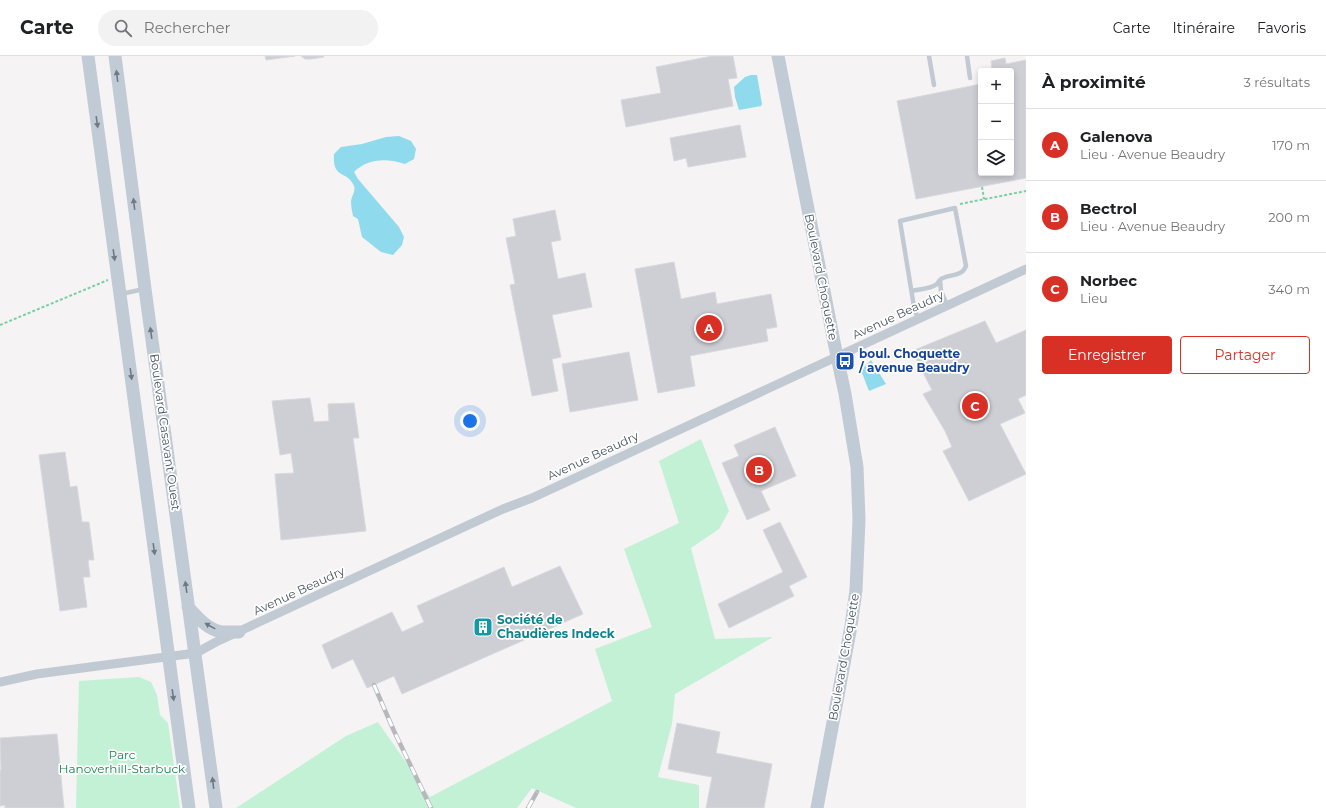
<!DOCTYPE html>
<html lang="fr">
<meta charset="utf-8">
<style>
:root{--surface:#fff;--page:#f2f2f2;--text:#202124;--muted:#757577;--line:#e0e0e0;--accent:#d93025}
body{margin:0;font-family:Montserrat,sans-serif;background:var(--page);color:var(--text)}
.controls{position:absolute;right:12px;top:12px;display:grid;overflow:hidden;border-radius:4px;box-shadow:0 2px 6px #0003}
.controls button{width:36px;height:36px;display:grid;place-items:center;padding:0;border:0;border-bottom:1px solid var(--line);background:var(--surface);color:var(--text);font:20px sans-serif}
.you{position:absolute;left:470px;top:365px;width:14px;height:14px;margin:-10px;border:3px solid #fff;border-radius:50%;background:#1a73e8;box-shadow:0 0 0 6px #1a73e833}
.badge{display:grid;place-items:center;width:26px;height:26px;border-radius:50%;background:var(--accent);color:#fff;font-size:13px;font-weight:700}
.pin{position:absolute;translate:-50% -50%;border:2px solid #fff;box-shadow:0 1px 4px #0006}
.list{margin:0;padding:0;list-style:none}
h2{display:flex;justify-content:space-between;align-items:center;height:52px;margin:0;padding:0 16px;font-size:17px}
h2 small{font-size:13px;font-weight:400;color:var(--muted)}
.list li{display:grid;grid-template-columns:26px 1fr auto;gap:12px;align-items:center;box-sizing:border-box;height:72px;padding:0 16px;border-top:1px solid var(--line)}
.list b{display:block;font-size:15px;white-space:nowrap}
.list p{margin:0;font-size:13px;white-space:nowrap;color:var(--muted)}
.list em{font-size:13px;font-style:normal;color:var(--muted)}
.actions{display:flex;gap:8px;padding:12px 16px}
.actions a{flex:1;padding:9px 0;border:1px solid var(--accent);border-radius:4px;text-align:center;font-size:14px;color:var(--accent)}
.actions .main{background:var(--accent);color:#fff}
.icon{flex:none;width:22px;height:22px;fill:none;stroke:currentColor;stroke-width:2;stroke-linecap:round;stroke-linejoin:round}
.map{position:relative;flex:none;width:1026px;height:752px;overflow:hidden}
header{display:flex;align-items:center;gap:24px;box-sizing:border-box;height:56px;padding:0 20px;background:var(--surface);border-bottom:1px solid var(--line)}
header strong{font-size:19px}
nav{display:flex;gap:22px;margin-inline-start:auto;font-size:14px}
.search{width:280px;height:36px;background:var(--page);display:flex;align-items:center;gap:10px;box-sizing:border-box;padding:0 14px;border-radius:22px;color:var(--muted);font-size:15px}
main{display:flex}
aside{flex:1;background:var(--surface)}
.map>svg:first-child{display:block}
.green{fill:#c3f1d5}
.water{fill:#90daee}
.building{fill:#cdcfd5;stroke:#d7d9de}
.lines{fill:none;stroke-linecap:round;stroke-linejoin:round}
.path{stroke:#7ad0a6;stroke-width:2;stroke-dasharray:3 2;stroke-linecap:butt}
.lane{stroke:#c1cad2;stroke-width:4.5}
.street{stroke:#c1cad2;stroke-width:9}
.secondary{stroke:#c1cbd6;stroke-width:13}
.rail-casing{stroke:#b5b8bd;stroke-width:4.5}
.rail{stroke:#fff;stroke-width:3;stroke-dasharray:9;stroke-linecap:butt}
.oneway{fill:#6e7984}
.labels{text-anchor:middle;stroke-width:3.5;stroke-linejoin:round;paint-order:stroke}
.street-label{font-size:12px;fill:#4a5661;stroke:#fff}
.transit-label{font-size:12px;font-weight:bold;fill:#164399;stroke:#fff;text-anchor:start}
.culture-label{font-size:12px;font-weight:bold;fill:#0d838f;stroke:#fff;text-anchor:start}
.park-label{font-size:12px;fill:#17864f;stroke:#fff}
</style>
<header>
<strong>Carte</strong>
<div class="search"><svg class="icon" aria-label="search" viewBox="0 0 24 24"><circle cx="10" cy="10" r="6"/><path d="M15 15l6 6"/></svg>Rechercher</div>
<nav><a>Carte</a><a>Itinéraire</a><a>Favoris</a></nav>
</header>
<main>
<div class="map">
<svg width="1026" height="752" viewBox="0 0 1026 752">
<rect width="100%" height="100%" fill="#f5f3f3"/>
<path class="green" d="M 701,383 L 729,455 L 719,473 L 691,492 L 715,583 L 773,581 L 675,638 L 672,668 L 658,721 L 699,729 L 699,752 L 576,752 L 532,732 L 517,752 L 236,752 L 346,680 L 378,666 L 430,741 L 612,645 L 595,593 L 652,571 L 624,493 L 679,467 L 659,405 Z
M 139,621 L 151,626 L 157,639 L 160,659 L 168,667 L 180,752 L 76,752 L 79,625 Z"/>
<path class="water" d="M 751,19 L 757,19 L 762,48 L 761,50 L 739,54 L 735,41 L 734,31 L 745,21 Z
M 399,80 L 411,85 L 416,93 L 414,103 L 405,108 C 387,102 368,102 354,116 L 358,123 L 399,171 L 404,181 L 402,189 L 393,199 L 381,196 L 362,181 L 358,163 L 353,160 C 352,155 351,150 351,145 C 352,139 356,135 354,130 C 348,114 332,124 334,98 L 341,91 L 362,88 L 386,81 Z
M 871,304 L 886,328 L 869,335 L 862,317 L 863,312 Z"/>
<path class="building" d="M 265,0 L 295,0 L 266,4 Z
M 301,0 L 323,0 L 324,1 L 311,3 L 305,3 Z
M 712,0 L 733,0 L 737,22 L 728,23 L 733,50 L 626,71 L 621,44 L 661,37 L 656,11 Z
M 1005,2 L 1006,8 L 1026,4 L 1026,122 L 916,143 L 897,45 L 981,28 L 981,117 L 1011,117 L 1011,15 L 981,15 L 981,19 L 980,14 L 992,12 L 991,5 Z
M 740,69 L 746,101 L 688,111 L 686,102 L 674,105 L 670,82 Z
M 555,154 L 561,184 L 551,186 L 558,223 L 585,217 L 592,251 L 552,259 L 561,301 L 552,303 L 558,335 L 532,340 L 510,229 L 515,228 L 506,182 L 516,180 L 513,163 Z
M 674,206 L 681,243 L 715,236 L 717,248 L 771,238 L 777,271 L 766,273 L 768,285 L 690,300 L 695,330 L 658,337 L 635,213 Z
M 985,265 L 996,287 L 1026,274 L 1026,339 L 1018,343 L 1025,357 L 1000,368 L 1026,418 L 969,445 L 943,395 L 952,391 L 945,375 L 923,338 L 932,334 L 912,295 Z
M 629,296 L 638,344 L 570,356 L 562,308 Z
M 310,342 L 314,366 L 329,365 L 328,348 L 354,347 L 359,382 L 353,382 L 366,475 L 281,484 L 275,418 L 294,417 L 291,397 L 280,399 L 272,345 Z
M 775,371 L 796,420 L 761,435 L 770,454 L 747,464 L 722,407 L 739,400 L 734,389 Z
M 65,396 L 70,431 L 77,430 L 82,466 L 89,466 L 94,504 L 88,504 L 90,521 L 83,521 L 87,551 L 60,555 L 39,399 Z
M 780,466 L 807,521 L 789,530 L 794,540 L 729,572 L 718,548 L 783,516 L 763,474 Z
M 560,510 L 583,558 L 402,638 L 394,620 L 367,632 L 353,603 L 332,613 L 322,589 L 392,556 L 402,576 L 424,566 L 417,550 L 504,511 L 512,531 Z
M 677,667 L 720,676 L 716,697 L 772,708 L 764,752 L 706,752 L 712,721 L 668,713 Z
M 57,678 L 64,752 L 5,752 L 5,749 L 0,750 L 0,714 L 1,714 L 0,682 Z"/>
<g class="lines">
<path class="path" d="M 982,131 L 984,143
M 960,148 L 1026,135
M 0,269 L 108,224"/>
<path class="lane" d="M 929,0 L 934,29
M 967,0 L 970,22
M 940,224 L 941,235 L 947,249
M 912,235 C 919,233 931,233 937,228 C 939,226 938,225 941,223 C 949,218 962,221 966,210 L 955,152 L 900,165 L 914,251 L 918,263
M 121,238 L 144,233"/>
<path class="street" d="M 0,626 L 37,618 L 196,597 L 216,586 L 503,453 L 532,442 L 1026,213"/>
<path class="secondary" d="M 88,0 L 189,752
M 115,0 L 145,233 L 216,752
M 778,0 L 834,286 L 845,338 L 857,411 L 859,463 L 856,534 L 851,570 L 817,752
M 188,551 C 197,561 208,574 222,576 C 227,576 233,576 239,576"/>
<g class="rail-casing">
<path id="rail" d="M 374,629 L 394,675 L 431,752
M 528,752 L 537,736"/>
</g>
<use href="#rail" class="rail"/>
</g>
<defs><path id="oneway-solid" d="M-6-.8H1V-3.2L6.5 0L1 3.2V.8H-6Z"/></defs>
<g class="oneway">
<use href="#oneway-solid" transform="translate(117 20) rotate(-97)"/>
<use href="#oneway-solid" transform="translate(97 66) rotate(82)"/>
<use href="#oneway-solid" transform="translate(134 148) rotate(-97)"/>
<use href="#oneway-solid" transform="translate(114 199) rotate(82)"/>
<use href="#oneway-solid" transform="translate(151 277) rotate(-98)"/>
<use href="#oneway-solid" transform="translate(131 318) rotate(82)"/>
<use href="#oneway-solid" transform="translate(154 493) rotate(82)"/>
<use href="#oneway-solid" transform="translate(186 531) rotate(-98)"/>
<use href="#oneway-solid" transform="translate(210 570) rotate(-151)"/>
<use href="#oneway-solid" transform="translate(173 639) rotate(82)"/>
<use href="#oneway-solid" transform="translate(213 727) rotate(-97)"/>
</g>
<defs>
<g id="bus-square" transform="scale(1)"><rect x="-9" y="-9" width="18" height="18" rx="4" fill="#1a4fb4" stroke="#fff"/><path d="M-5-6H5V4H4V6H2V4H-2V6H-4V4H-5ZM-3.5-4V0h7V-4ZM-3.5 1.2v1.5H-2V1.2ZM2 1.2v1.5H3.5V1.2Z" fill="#fff"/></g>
<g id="building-square" transform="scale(1)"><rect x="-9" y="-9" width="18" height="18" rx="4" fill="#0f9aa8" stroke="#fff"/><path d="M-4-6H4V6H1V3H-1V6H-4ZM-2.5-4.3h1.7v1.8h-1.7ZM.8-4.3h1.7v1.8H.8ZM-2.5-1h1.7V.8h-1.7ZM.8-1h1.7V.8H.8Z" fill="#fff"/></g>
</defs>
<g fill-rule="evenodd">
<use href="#bus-square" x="845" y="305"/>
<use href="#building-square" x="483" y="571"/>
</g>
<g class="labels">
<g class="street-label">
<text transform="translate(821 221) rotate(79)" y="4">Boulevard Choquette</text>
<text transform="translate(898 259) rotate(-25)" y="4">Avenue Beaudry</text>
<text transform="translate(165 376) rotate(82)" y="4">Boulevard Casavant Ouest</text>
<text transform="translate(593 400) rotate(-25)" y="4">Avenue Beaudry</text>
<text transform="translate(299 535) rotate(-25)" y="4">Avenue Beaudry</text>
<text transform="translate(844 601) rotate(-80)" y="4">Boulevard Choquette</text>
</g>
<g class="transit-label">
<text x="859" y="302">boul. Choquette<tspan x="859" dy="14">/ avenue Beaudry</tspan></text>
</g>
<g class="culture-label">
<text x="497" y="568">Société de<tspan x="497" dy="14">Chaudières Indeck</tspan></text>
</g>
<g class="park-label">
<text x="122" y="703">Parc<tspan x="122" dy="14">Hanoverhill-Starbuck</tspan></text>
</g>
</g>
</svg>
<div class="controls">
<button>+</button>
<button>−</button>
<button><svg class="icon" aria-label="layers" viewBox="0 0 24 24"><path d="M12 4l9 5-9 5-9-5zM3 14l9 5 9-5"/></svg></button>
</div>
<div class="you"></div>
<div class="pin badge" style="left:709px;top:272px">A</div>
<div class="pin badge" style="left:759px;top:414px">B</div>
<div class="pin badge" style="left:975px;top:350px">C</div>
</div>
<aside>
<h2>À proximité<small>3 résultats</small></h2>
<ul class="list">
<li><span class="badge">A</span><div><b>Galenova</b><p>Lieu · Avenue Beaudry</p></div><em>170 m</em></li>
<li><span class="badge">B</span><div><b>Bectrol</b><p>Lieu · Avenue Beaudry</p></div><em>200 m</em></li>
<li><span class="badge">C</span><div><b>Norbec</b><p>Lieu</p></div><em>340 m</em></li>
</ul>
<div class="actions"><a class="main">Enregistrer</a><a>Partager</a></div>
</aside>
</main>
